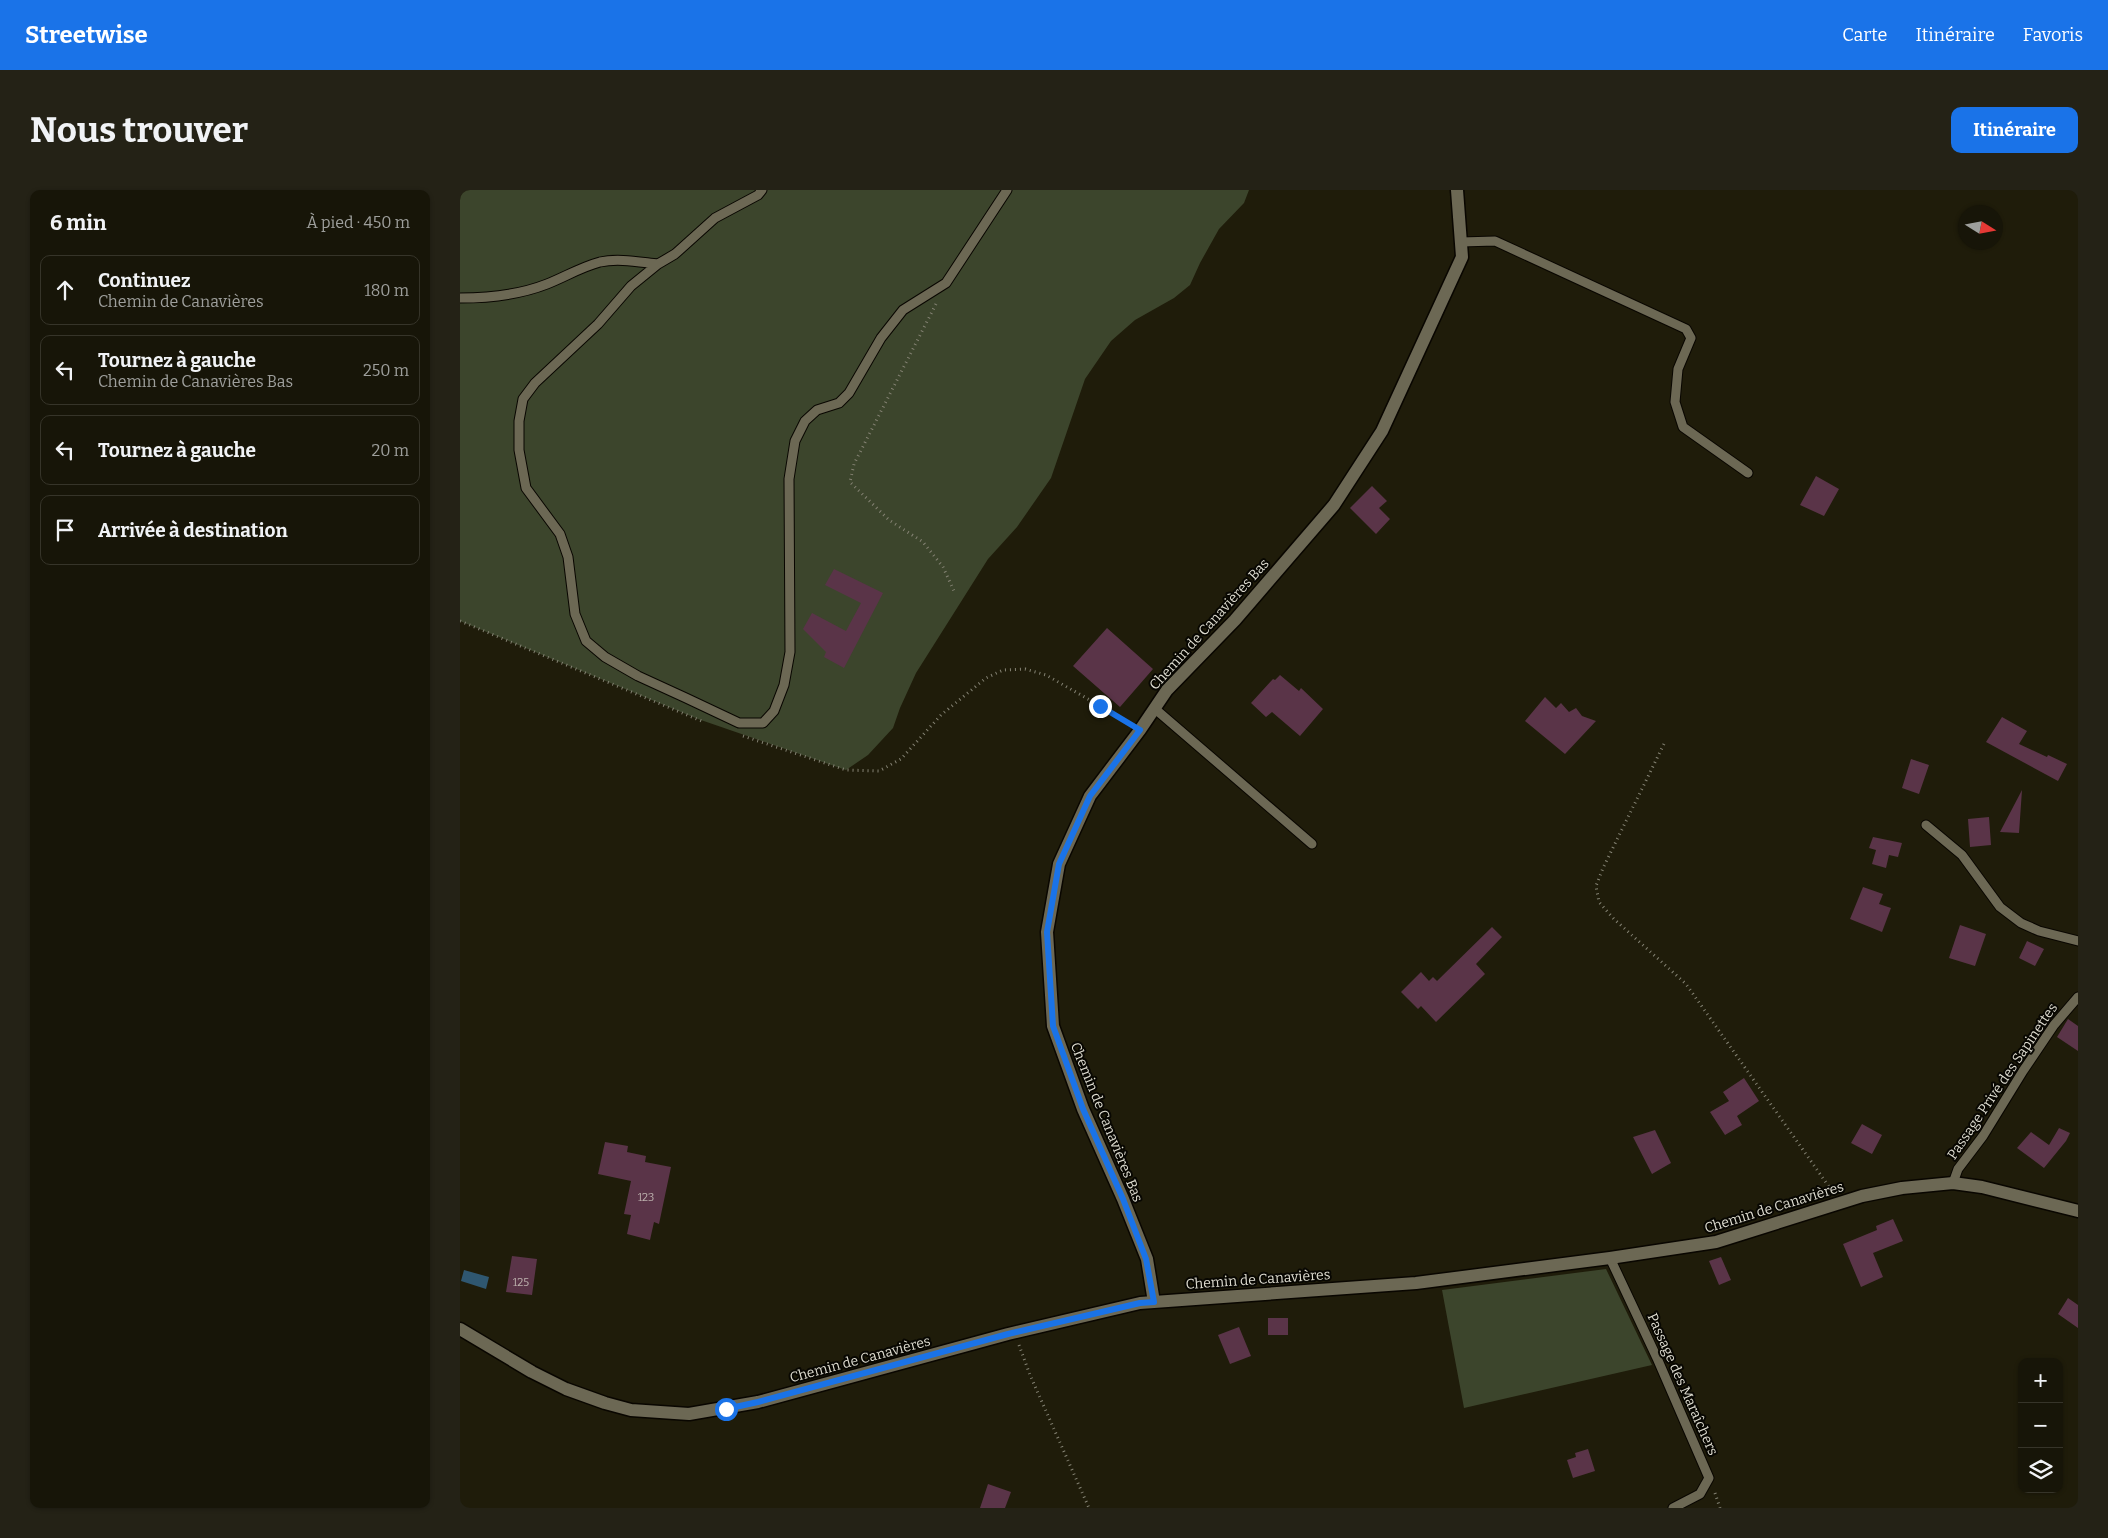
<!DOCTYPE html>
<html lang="fr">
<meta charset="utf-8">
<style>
:root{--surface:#171508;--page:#242216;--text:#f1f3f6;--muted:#9e9f9c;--line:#363429;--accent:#1a73e8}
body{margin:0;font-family:Bitter,serif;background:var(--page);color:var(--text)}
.controls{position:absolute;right:15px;bottom:15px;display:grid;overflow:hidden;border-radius:10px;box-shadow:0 1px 4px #0004}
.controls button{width:45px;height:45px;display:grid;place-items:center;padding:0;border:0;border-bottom:1px solid var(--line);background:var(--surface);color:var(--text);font:25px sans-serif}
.compass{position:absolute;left:1498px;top:15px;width:45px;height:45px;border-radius:50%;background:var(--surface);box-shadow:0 1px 4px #0004;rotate:101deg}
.stop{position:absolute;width:15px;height:15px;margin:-11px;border:4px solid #1a73e8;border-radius:50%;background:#fff}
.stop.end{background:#1a73e8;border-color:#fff;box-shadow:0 1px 5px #0008}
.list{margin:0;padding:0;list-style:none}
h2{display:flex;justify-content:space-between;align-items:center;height:65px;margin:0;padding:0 20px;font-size:21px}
h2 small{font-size:16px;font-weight:400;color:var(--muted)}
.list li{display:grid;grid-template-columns:32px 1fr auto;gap:15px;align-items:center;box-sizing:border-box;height:70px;margin:0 10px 10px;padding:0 10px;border:1px solid var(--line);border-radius:10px}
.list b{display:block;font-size:19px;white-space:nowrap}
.list p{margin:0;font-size:16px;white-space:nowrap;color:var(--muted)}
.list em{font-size:16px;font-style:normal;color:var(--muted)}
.icon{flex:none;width:28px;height:28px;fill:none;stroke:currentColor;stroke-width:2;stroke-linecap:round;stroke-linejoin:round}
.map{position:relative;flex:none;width:1618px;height:1318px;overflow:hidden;border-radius:10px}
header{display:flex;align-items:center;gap:30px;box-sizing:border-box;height:70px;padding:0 25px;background:var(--accent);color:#fff}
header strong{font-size:24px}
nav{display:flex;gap:28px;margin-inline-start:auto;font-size:18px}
.intro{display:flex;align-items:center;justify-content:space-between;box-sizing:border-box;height:120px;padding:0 30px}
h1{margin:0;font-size:35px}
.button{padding:12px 22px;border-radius:10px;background:var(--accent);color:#fff;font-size:18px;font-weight:700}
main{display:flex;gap:30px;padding:0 30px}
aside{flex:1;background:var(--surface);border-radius:10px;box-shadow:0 1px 4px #0004}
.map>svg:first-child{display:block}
.green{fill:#3c452c}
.water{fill:#2f5770}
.building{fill:#5a3448}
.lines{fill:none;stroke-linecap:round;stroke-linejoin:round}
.lane-casing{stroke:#090600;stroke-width:11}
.street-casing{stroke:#090600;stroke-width:15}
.path{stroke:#858374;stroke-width:3;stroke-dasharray:1 4;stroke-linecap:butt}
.lane{stroke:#6c6854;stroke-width:9}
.street{stroke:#6c6854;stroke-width:12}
.route{stroke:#1a73e8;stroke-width:6}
.labels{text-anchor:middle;stroke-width:4;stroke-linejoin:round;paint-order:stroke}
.number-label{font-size:11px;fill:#bdb2ae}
.street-label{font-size:14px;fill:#dedcd0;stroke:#080702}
</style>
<header>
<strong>Streetwise</strong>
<nav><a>Carte</a><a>Itinéraire</a><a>Favoris</a></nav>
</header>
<div class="intro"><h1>Nous trouver</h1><a class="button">Itinéraire</a></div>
<main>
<aside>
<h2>6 min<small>À pied · 450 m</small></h2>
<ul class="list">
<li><svg class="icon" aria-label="ahead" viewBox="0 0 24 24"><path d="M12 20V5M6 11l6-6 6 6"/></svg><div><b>Continuez</b><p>Chemin de Canavières</p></div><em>180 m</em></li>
<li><svg class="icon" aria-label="left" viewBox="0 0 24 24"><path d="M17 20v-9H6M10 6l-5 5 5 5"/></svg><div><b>Tournez à gauche</b><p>Chemin de Canavières Bas</p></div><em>250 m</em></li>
<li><svg class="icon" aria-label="left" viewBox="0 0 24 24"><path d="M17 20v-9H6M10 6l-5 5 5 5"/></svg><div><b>Tournez à gauche</b></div><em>20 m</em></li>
<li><svg class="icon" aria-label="arrive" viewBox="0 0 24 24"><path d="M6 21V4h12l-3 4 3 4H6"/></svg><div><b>Arrivée à destination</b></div></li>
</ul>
</aside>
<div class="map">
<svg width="1618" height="1318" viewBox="0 0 1618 1318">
<rect width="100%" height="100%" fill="#1f1c0a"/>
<path class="green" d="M 0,0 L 789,0 L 784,13 L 759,39 L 740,73 L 730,95 L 714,108 L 675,130 L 651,151 L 625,189 L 591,288 L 557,337 L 528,369 L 456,483 L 440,518 L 433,538 L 408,565 L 386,580 L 238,529 L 0,431 Z
M 1146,1079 L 1192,1175 L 1004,1218 L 982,1100 Z"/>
<path class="water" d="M 4,1080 L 29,1087 L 26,1099 L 1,1091 Z"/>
<path class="building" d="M 1356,286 L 1379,299 L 1364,326 L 1340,315 Z
M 912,296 L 927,311 L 919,318 L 930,329 L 916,344 L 890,318 Z
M 374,379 L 423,403 L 384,478 L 364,467 L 366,462 L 343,439 L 352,423 L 386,441 L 401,413 L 365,395 Z
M 647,438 L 693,479 L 660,517 L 613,476 Z
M 820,485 L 839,501 L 841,498 L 863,519 L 840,546 L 812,522 L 806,527 L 791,513 L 813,489 L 815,490 Z
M 1085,507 L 1096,518 L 1101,513 L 1109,522 L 1116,518 L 1122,526 L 1136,531 L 1105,564 L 1065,531 Z
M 1542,527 L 1567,541 L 1559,554 L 1587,567 L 1588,565 L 1607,574 L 1598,591 L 1526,552 Z
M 1451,569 L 1469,575 L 1459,604 L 1442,598 Z
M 1562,600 L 1559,643 L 1540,642 Z
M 1529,627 L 1531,655 L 1510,657 L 1508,629 Z
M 1413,647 L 1442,653 L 1438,667 L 1429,665 L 1426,678 L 1412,674 L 1416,660 L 1409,658 Z
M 1403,697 L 1423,704 L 1419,714 L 1431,718 L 1422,742 L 1390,729 Z
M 1500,735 L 1526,744 L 1515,776 L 1489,768 Z
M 1032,737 L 1042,747 L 1016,774 L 1025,784 L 976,832 L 961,816 L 958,819 L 941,802 L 961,782 L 969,791 L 973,787 L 977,791 Z
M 1567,751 L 1584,759 L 1575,776 L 1559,768 Z
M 1608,829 L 1618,836 L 1618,861 L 1597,847 Z
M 1284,888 L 1299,911 L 1277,926 L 1282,935 L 1265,945 L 1250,922 L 1269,911 L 1263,902 Z
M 1402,934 L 1422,945 L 1412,964 L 1391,953 Z
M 1599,938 L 1610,943 L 1606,951 L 1584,978 L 1557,958 L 1571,942 L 1589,955 Z
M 1195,940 L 1211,973 L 1192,984 L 1173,947 Z
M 145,952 L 168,956 L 167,962 L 186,966 L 185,972 L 211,977 L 199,1034 L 194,1032 L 190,1050 L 167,1044 L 171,1025 L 164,1024 L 171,991 L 138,984 Z
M 1433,1029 L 1443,1051 L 1413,1063 L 1423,1087 L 1401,1097 L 1383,1054 L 1417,1040 L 1416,1036 Z
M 52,1066 L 77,1069 L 72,1105 L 46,1102 Z
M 1261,1067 L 1271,1090 L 1259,1095 L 1249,1071 Z
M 1608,1108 L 1618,1115 L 1618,1138 L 1598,1124 Z
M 808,1128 L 828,1128 L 828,1145 L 808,1145 Z
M 779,1137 L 791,1166 L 770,1174 L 758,1145 Z
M 1128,1259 L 1135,1281 L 1113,1288 L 1107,1270 L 1116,1267 L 1115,1263 Z
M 528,1294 L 551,1302 L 545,1318 L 520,1318 Z"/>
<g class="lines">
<g class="lane-casing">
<path id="lane" d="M 302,0 L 298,5 L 255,28 L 215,64 L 198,74 L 171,96 L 138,134 L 75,193 L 63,209 L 59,231 L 59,260 L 66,298 L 100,344 L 108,367 L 115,424 L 126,451 L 145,467 L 178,486 L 226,508 L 279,533 L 303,533 L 314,521 L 324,495 L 330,462 L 329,289 L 335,251 L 345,231 L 357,220 L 379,213 L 389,203 L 421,148 L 443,120 L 486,93 L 547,0
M 1001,52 L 1035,51 L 1226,139 L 1231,148 L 1218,179 L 1215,212 L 1223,237 L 1288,283
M 0,108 C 29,108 59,105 87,94 C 105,87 121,77 140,72 C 158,68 179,72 198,74
M 694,518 L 852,654
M 1466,635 L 1502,665 L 1540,717 L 1561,733 L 1579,741 L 1618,751
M 1493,993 L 1498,979 L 1523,946 L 1563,881 L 1594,835 L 1618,807
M 1150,1068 L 1197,1168 L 1249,1288 L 1240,1304 L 1213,1318"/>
</g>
<g class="street-casing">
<path id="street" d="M 694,1112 L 687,1069 L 663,1009 L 623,919 L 593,836 L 587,742 L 599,674 L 630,606 L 680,540 L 707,500 L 775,430 L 874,315 L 922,241 L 1002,67 L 997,0
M 0,1139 L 72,1182 L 106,1199 L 145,1213 L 171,1220 L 229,1224 L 298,1212 L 548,1144 L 680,1113 L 956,1093 L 1150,1068 L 1256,1052 L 1402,1006 L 1442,998 L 1493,993 L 1522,997 L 1618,1021"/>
</g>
<path class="path" d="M 476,114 L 394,274 L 390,292 L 429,330 L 463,352 L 483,377 L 494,401
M 0,431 L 244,532
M 283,546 L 386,580 L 419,581 L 441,569 L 481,525 L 526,488 L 543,480 L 565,479 L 586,485 L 670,533
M 1204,554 L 1143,678 L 1136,696 L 1139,712 L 1154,729 L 1226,794 L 1372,1001
M 559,1155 L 570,1185 L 629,1318
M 1255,1303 L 1260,1318"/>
<use href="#lane" class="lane"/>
<use href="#street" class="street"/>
</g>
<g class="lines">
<path class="route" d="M 266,1219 L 298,1212 L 548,1144 L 680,1113 L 694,1112 L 686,1069 L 663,1009 L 623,919 L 593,836 L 587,742 L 599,674 L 630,606 L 680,540 L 640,516"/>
</g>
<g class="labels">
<g class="number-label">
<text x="186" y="1011">123</text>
<text x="61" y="1096">125</text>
</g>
<g class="street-label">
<text transform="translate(749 434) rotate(-48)" y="5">Chemin de Canavières Bas</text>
<text transform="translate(1542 891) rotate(-56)" y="5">Passage Privé des Sapinettes</text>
<text transform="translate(647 932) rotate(68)" y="5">Chemin de Canavières Bas</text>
<text transform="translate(1314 1017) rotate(-17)" y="5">Chemin de Canavières</text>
<text transform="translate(798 1089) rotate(-4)" y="5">Chemin de Canavières</text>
<text transform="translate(400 1169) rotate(-15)" y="5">Chemin de Canavières</text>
<text transform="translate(1223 1194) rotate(66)" y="5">Passage des Maraîchers</text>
</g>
</g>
</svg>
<div class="controls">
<button>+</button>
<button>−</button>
<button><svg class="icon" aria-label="layers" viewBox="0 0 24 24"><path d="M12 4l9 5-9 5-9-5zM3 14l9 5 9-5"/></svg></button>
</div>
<svg class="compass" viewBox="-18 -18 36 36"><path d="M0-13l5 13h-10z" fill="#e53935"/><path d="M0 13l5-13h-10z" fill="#9e9f9c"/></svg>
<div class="stop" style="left:266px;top:1219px"></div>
<div class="stop end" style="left:640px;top:516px"></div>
</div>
</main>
